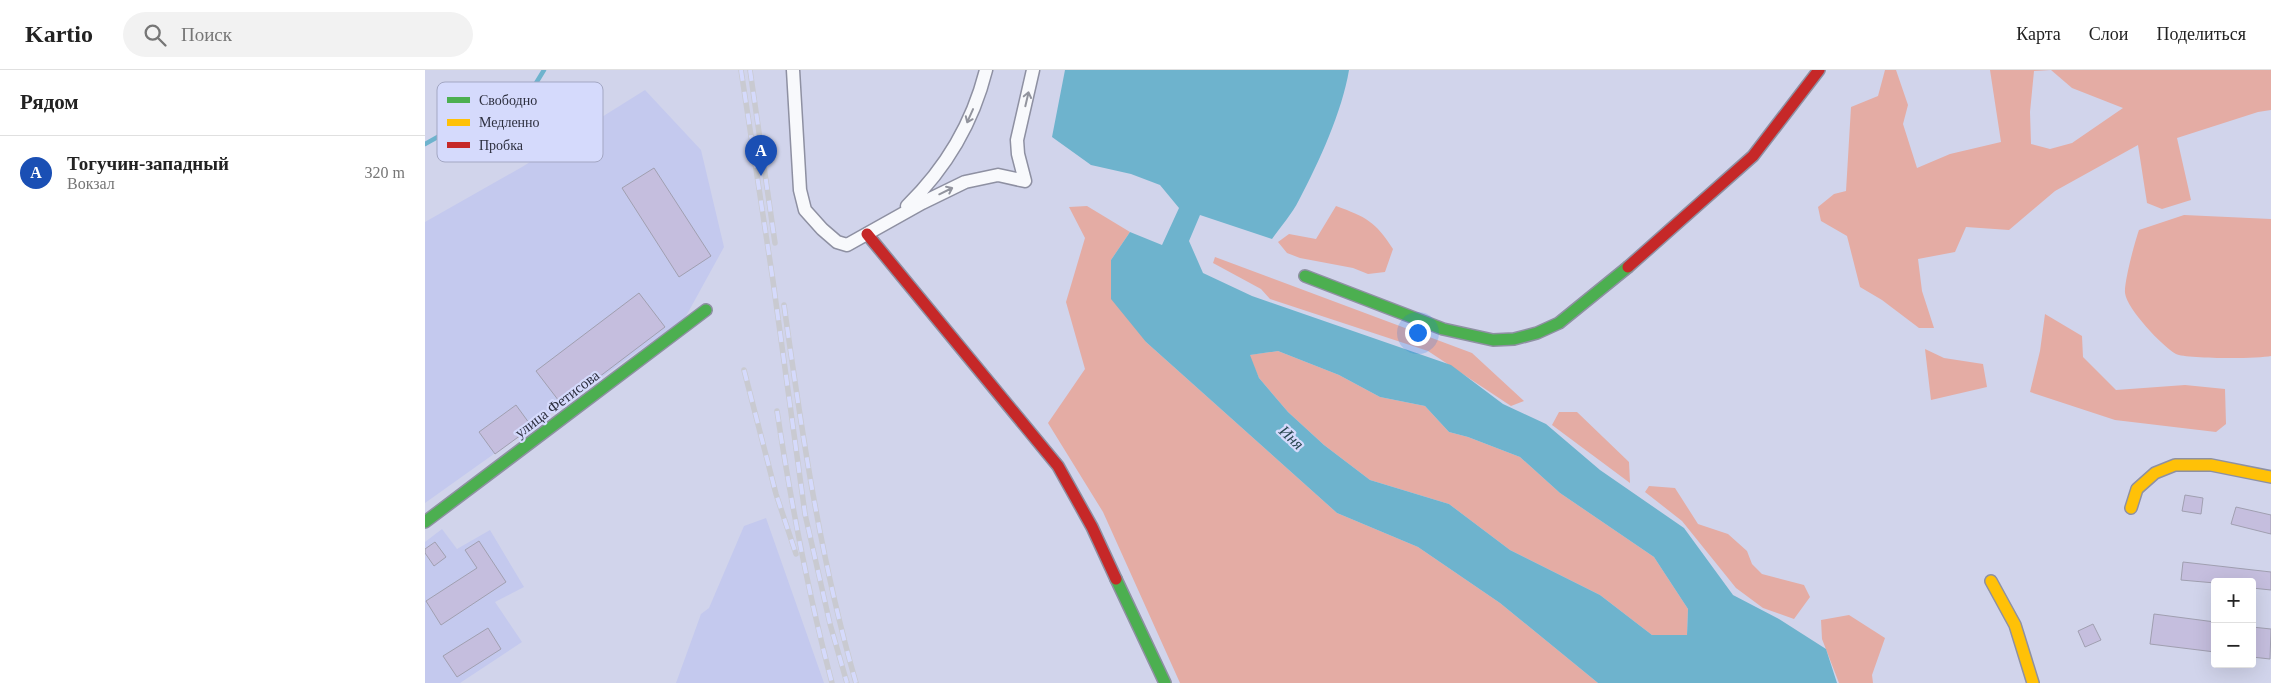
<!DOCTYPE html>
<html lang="ru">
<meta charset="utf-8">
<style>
:root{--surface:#fff;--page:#f2f2f2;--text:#222;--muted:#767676;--line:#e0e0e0;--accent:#66697b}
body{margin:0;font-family:"Times New Roman",serif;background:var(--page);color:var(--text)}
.controls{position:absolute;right:15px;bottom:15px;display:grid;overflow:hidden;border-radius:5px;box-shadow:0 5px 20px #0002}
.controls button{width:45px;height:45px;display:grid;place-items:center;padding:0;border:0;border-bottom:1px solid var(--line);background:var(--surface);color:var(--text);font:25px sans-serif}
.you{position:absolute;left:992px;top:262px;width:18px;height:18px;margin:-12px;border:4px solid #fff;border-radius:50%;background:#1a73e8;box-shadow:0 0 0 8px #1a73e833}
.badge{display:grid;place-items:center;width:32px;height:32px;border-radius:50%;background:var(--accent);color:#fff;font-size:16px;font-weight:700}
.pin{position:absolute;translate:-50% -41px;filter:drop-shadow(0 1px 2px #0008)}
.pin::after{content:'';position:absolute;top:26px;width:18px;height:15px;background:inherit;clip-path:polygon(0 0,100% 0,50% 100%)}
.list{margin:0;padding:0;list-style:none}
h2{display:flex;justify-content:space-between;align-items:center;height:65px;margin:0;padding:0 20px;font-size:21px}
h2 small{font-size:16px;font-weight:400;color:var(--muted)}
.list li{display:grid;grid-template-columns:32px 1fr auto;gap:15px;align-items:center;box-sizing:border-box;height:75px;padding:0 20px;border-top:1px solid var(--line)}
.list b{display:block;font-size:19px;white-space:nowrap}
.list p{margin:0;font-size:16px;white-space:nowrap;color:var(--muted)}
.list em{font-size:16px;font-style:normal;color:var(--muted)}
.icon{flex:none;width:28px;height:28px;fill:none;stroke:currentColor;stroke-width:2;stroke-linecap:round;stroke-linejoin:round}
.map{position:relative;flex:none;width:1846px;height:613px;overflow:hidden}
header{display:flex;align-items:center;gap:30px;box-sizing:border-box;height:70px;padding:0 25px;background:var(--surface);border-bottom:1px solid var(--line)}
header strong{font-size:24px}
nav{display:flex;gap:28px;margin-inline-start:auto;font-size:18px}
.search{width:350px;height:45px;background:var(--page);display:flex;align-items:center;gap:12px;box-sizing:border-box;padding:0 18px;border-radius:28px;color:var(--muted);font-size:19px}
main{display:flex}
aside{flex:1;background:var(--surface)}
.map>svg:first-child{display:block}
.built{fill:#c4c9ee}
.green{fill:#e4aca4;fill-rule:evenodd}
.water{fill:#6eb3cd;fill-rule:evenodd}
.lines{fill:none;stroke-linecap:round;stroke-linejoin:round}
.stream{stroke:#6eb3cd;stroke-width:4.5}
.building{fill:#c5bede;stroke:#a09fb0}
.street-casing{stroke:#8e90a2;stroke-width:15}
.fast-casing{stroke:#8e90a2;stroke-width:14}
.slow-casing{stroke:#8e90a2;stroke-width:14}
.jam-casing{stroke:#8e90a2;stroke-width:14}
.street{stroke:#f8f9fc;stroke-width:12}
.fast{stroke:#4caf50;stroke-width:11}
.slow{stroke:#ffc107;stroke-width:11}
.jam{stroke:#c62828;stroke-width:11}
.rail-casing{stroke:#c9cad1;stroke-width:5.5}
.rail{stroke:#d5dafc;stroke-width:4;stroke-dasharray:11;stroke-linecap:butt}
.oneway{stroke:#92949e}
.labels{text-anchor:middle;stroke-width:4.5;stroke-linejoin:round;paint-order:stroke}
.street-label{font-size:15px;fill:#2d2f3f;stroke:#d5dafc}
.water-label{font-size:16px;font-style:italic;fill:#294750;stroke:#d5dafc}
.key{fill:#d5dafc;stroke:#a3a7c3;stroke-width:1}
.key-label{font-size:14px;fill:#2d2f3f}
</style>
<header>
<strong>Kartio</strong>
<div class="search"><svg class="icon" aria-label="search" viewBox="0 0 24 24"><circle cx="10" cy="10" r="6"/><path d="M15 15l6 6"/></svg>Поиск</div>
<nav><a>Карта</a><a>Слои</a><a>Поделиться</a></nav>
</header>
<main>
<aside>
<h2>Рядом<small></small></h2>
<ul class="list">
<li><span class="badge" style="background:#1a4fb4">A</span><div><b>Тогучин-западный</b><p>Вокзал</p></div><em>320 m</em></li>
</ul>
</aside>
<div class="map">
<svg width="1846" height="613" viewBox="0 0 1846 613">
<rect width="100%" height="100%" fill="#d1d4eb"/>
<path class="built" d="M 220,20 L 276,80 L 299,177 L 260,248 L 0,433 L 0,152 L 97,97 Z
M 341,448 L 399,613 L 251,613 L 276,544 L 284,538 L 319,456 Z
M 17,459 L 32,479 L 65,460 L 99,517 L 70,532 L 97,572 L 35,613 L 0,613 L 0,472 Z"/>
<path class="green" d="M 1460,0 L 1471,0 L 1483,35 L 1478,54 L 1492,98 L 1525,84 L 1576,72 L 1565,0 L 1846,0 L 1846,40 L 1833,42 L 1752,68 L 1766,130 L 1737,139 L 1722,133 L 1713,75 L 1630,121 L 1584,160 L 1541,157 L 1530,182 L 1493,189 L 1497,221 L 1509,258 L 1494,258 L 1457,230 L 1435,217 L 1422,166 L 1396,151 L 1393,137 L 1409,124 L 1421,121 L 1426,37 L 1453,26 ZM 1626,0 L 1647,18 L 1698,38 L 1647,73 L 1625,79 L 1606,74 L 1605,42 L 1609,1 Z
M 662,136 L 705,162 L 686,190 L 721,272 L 912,443 L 993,477 L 1075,533 L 1173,613 L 755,613 L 678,442 L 623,353 L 660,299 L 641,232 L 660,168 L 644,137 Z
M 911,136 C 941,147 950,151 968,179 L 960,202 L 943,204 L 928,198 L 875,188 L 862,183 L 853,172 L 864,164 L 891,169 Z
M 1759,145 L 1846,149 L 1846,286 C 1833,289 1761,289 1751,284 C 1737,276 1702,239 1700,223 C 1699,212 1710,171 1714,160 Z
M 790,187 L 1047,283 L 1099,331 L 1086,336 L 1003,281 L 845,229 L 836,219 L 788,193 Z
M 1620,244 L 1657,266 L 1658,287 L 1691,320 L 1760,315 L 1800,319 L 1801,354 L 1791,362 L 1690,350 L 1605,322 L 1615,281 Z
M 1500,279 L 1519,288 L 1558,294 L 1562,317 L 1506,330 Z
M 853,281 L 914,305 L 955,327 L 1000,336 L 1024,362 L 1043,367 L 1095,387 L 1135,423 L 1229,487 L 1263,539 L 1262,565 L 1227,565 L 1175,525 L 1085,480 L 1024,434 L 945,410 L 899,375 L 863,342 L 834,308 L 824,285 Z
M 1134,342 L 1152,342 L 1204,392 L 1205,413 L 1127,355 Z
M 1224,416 L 1250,418 L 1273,454 L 1303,464 L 1322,481 L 1327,494 L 1337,504 L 1379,515 L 1385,527 L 1369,549 L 1338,538 L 1311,518 L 1257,451 L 1220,422 Z
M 1424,545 L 1460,568 L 1447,605 L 1448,613 L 1414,613 L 1397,569 L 1396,550 Z"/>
<path class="water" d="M 640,0 L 924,0 C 917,42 894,92 874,130 C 867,144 856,156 847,169 L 775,145 L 764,171 L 778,203 L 827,226 L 1026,295 L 1078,334 L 1121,354 L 1175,400 L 1259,458 L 1308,525 L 1354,549 L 1401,579 L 1412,613 L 1173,613 L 1075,533 L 993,477 L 912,443 L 721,272 L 686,229 L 686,190 L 705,162 L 737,175 L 754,138 L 735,115 L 706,104 L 666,95 L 627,67 ZM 853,281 L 914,305 L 955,327 L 1000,336 L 1024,362 L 1043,367 L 1095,387 L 1135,423 L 1229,487 L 1263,539 L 1262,565 L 1227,565 L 1175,525 L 1085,480 L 1024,434 L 945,410 L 899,375 L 863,342 L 834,308 L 825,285 Z"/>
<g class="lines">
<path class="stream" d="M 0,74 L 41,51 L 97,36 L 119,0"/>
</g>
<path class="building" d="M 229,98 L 286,186 L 254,207 L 197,118 Z
M 214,223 L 240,257 L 137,335 L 111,301 Z
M 91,335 L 107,357 L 70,384 L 54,362 Z
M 1760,425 L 1778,428 L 1776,444 L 1757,441 Z
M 1811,437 L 1846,445 L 1846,464 L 1806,454 Z
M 54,471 L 81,512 L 16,555 L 1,531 L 52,498 L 40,480 Z
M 10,472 L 21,487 L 9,496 L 0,483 L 0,479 Z
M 1758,492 L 1846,502 L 1846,520 L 1827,518 L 1827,512 L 1790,512 L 1790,513 L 1756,510 Z
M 1729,544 L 1790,552 L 1790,582 L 1725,574 Z
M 1668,554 L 1676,570 L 1660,577 L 1653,561 Z
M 1827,557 L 1846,559 L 1845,589 L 1827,587 Z
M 63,558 L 76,579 L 32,607 L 18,586 Z"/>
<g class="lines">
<g class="street-casing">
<path id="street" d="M 368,0 L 375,120 L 380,140 L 397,159 L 412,172 L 422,175 L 497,133 L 540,112 L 573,105 L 600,111 L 593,84 L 592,70 L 608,0
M 482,136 C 520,99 548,52 561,0"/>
</g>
<g class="fast-casing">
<path id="fast" d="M 880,206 L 1018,259 L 1068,270 L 1089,269 L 1112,263 L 1134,253 L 1203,197
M 0,452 L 281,240
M 691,509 L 740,613"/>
</g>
<g class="slow-casing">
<path id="slow" d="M 1706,438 L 1712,419 L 1730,403 L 1750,395 L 1786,395 L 1846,407
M 1566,511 L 1590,555 L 1608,613"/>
</g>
<g class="jam-casing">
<path id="jam" d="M 442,164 L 633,396 L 667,457 L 691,509
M 1203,197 L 1328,86 L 1394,0"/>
</g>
<use href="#street" class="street"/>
<use href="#fast" class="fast"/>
<use href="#slow" class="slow"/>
<use href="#jam" class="jam"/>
<g class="rail-casing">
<path id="rail" d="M 316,0 L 348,211 L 380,444 L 405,554 L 422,613
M 325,0 L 350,173
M 359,235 C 377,364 395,488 431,613
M 319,300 L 351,424 L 371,484
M 352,341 C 366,433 383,523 407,613"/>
</g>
<use href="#rail" class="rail"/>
</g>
<defs><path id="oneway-shaft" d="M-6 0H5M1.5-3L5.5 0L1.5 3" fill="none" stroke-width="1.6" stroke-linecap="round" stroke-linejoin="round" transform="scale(1.25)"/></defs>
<g class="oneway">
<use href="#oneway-shaft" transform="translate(602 29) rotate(-77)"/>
<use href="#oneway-shaft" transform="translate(545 46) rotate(114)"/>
<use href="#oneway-shaft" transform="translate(521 121) rotate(-26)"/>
</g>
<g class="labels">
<g class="street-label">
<text transform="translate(132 334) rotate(-37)" y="5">улица Фетисова</text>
</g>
<g class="water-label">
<text transform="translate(867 367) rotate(43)" y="6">Иня</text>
</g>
</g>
<rect x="12" y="12" width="166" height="80" rx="8" class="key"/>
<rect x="22" y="27" width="23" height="6" fill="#4caf50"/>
<rect x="22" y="49" width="23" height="7" fill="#ffc107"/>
<rect x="22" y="72" width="23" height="6" fill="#c62828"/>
<g class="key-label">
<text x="54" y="35">Свободно</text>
<text x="54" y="57">Медленно</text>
<text x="54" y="80">Пробка</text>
</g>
</svg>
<div class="controls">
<button>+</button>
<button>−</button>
</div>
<div class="you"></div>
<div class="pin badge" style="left:336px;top:106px;background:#1a4fb4">A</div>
</div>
</main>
